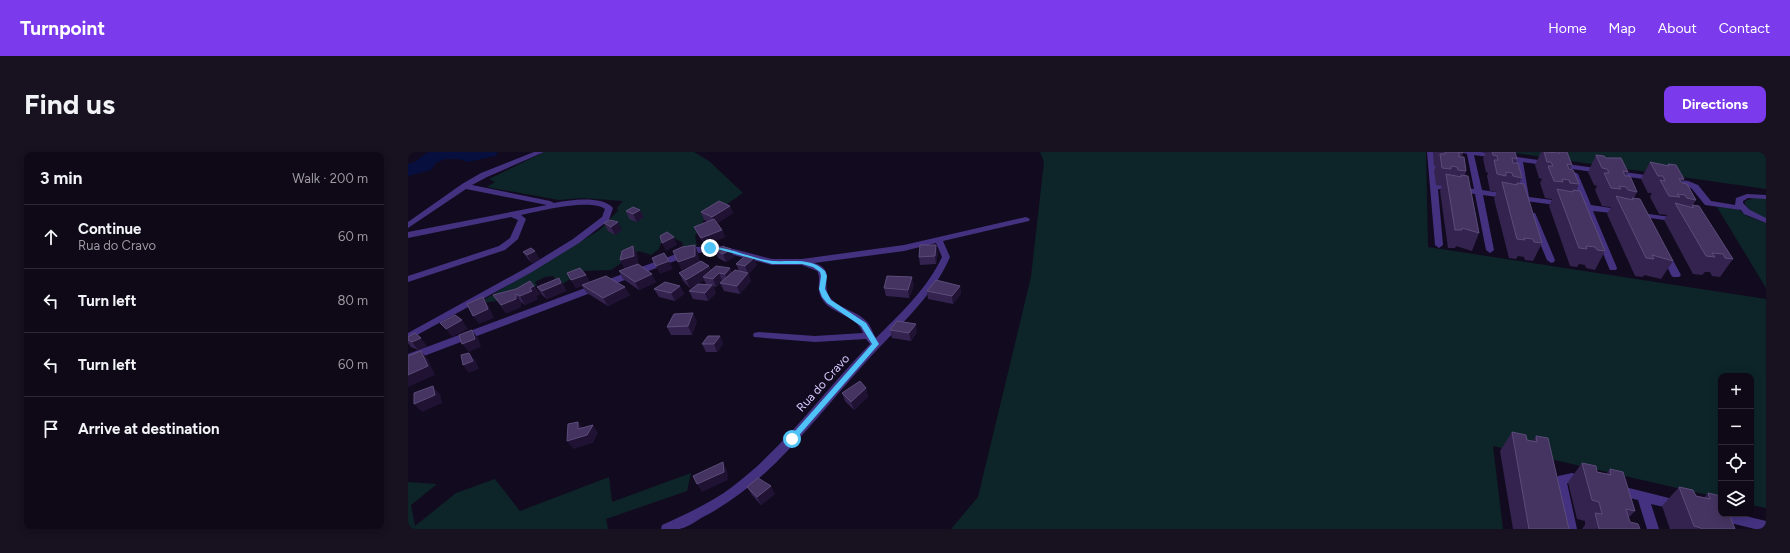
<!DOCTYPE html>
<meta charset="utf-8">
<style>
:root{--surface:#0e0817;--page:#171120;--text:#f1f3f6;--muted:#9b9aa1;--line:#2e2936;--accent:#7c3aed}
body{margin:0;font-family:Figtree,sans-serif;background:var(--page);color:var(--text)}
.controls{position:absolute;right:12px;bottom:12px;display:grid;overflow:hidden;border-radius:8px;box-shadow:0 2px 10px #0003}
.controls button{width:36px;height:36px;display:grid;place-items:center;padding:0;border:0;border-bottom:1px solid var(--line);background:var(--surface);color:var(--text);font:20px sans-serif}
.stop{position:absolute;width:12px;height:12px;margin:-9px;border:3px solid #4fc3f7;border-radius:50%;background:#fff}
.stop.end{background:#4fc3f7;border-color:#fff;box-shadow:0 1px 4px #0008}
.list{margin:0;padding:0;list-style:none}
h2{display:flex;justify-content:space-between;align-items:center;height:52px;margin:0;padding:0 16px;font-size:17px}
h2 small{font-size:13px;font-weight:400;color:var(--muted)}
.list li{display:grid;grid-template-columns:26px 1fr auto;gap:12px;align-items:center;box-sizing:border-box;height:64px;padding:0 16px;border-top:1px solid var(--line)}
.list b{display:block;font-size:15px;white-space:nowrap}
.list p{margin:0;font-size:13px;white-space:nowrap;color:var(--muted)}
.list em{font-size:13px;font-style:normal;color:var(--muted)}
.icon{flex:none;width:22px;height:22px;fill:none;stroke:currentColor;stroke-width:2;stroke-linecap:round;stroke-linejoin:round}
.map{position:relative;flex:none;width:1358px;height:377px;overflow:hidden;border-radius:8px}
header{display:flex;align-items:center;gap:24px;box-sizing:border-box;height:56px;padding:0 20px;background:var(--accent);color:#fff}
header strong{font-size:19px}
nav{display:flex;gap:22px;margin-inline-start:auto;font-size:14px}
.intro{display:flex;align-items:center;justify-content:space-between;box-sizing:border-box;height:96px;padding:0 24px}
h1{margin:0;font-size:28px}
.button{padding:10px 18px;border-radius:8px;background:var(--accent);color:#fff;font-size:14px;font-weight:700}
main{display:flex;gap:24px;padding:0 24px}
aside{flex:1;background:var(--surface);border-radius:8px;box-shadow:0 2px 10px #0003}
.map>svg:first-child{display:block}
.green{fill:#0d2529}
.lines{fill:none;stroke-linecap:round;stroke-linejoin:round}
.river{fill:#060f3d;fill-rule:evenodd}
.minor{fill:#443281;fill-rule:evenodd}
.wall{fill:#33234e}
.shaded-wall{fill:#1f1233}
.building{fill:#453461;stroke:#5c4c7a}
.route{fill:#4fc3f7}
.labels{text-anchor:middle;stroke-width:3.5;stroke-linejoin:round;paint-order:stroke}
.street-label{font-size:12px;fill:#d9c9ff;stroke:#120b1f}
</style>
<header>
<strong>Turnpoint</strong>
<nav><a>Home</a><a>Map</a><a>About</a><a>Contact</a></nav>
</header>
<div class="intro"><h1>Find us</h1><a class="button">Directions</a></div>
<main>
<aside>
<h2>3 min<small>Walk · 200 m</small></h2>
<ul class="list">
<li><svg class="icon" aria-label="ahead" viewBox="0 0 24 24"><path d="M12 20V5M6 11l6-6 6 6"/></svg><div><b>Continue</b><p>Rua do Cravo</p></div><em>60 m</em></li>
<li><svg class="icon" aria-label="left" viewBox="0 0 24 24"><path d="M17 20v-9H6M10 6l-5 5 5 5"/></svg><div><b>Turn left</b></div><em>80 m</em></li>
<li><svg class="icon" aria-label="left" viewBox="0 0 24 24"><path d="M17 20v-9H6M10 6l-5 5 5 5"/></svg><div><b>Turn left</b></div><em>60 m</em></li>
<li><svg class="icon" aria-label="arrive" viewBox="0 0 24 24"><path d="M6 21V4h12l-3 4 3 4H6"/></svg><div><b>Arrive at destination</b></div></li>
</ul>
</aside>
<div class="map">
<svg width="1358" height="377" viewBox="0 0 1358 377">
<rect width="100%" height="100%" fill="#120b1f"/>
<path class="green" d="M 136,0 L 286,0 L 301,9 L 335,41 L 296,68 L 287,84 L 289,94 L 276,96 L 274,90 L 261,84 L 254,89 L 251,97 L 243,103 L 231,99 L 203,118 L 173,119 L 152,134 L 145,124 L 137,125 L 127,130 L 129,133 L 113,145 L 69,152 L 190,79 C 198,73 202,66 210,59 L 209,56 L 215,49 L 174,46 L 151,48 L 79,35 L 87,30 L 81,27 Z
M 632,0 L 1018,0 L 1020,95 L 1358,147 L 1358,356 L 1343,353 L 1343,224 L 1313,224 L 1313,346 L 1085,294 L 1095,377 L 543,377 L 570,345 L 623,125 L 636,10 Z
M 1101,0 L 1358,0 L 1358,37 Z
M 1346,46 L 1358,47 L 1358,66 L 1344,60 L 1337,52 L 1337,49 Z
M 1309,55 L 1330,57 L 1339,64 L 1358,71 L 1358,136 Z
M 283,321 L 279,339 L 198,367 L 200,377 L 0,377 L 0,330 L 29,332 L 3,353 L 7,374 L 48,341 L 87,327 L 112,359 L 201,325 L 204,350 Z"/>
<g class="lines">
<path class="river" d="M 21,0 L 90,0 L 88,4 L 60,10 L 51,7 L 37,7 L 28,11 L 23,18 L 0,24 L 0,12 C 10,10 12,4 21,0 Z"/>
<path class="minor" d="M 126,0 L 136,0 L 79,25 L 64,33 L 142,49 L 146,51 C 161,48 194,43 205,56 L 201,68 L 171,91 L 124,120 L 0,188 L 0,181 L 118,116 L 165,87 L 194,65 L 197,57 C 183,46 131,59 113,63 L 118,67 L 110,87 L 97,98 L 0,130 L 0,124 L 91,94 L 102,86 L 110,68 L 103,65 L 0,86 L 0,80 L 139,53 L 58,37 L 0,76 L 0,70 L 54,32 L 73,21 Z
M 1019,0 L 1027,0 L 1030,32 L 1066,37 L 1059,2 L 1053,0 L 1073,0 L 1280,29 L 1290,33 L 1303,49 L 1327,53 L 1328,46 L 1339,42 L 1358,43 L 1358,47 L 1340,46 L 1335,49 L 1335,51 L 1342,58 L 1358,66 L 1358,71 L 1336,62 L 1333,58 L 1297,53 L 1284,37 L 1278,33 L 1115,10 L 1121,45 L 1175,52 L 1162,22 L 1166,20 L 1170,22 L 1183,53 L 1216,58 L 1216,62 L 1213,62 L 1185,59 L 1209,116 L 1208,118 L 1202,118 L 1201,116 L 1177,57 L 1075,43 L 1086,98 L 1082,101 L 1078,98 L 1067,42 L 1030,37 L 1035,93 L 1031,96 L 1027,93 ZM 1066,3 L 1108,9 L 1113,44 L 1074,38 Z
M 1226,60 L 1270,66 L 1274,68 L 1270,70 L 1229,64 L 1225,62 Z
M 1121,61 L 1127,61 L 1128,63 L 1147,108 L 1146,110 L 1143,111 L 1139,108 L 1120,63 Z
M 618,65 L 622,67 L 621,69 L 535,89 L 542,105 C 524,147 487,177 457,211 C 407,266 363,330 295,365 C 288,369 279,376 271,377 C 265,377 258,377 253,377 L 254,373 C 278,362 303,351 324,335 C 377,295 416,239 462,192 L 458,187 L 407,190 L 346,185 L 345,183 L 346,181 L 350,180 L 407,184 L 455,181 C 449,164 428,163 417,151 C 405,137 415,129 409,119 L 394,113 L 364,113 L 314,100 L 288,101 L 0,210 L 0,202 L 287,95 L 314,94 L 364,107 L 394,107 L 496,93 ZM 528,91 L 534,105 C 519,137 492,162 468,186 C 464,180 463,173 457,168 C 447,158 429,156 421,144 C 413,130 428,118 406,111 L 496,99 Z
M 1257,98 L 1261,101 L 1273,123 L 1271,125 L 1265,125 L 1263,123 L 1253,101 Z
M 1164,321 L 1180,326 L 1182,329 L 1180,332 L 1176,334 L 1159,331 L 1169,377 L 1157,377 L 1147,330 L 1150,324 Z
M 1209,333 L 1273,349 L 1275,353 L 1273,357 L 1269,358 L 1243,352 L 1251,377 L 1239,377 L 1230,348 L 1205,342 L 1203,338 L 1205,334 Z
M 1310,358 L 1313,358 L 1313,362 L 1329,362 L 1358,369 L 1358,377 L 1347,377 L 1306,367 L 1304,363 L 1306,359 Z"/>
</g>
<path class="wall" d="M 1025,0 L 1055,0 L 1054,5 L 1058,19 L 1057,24 L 1071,81 L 1064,99 L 1048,94 L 1047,96 L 1040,96 L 1032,39 L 1034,34 L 1028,33 L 1026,18 L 1028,14 L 1026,14 L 1025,2 Z
M 1078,0 L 1107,0 L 1109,7 L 1107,11 L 1114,26 L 1111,32 L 1134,91 L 1125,109 L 1117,108 L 1116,105 L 1110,104 L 1108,107 L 1101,106 L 1086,47 L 1089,40 L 1082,39 L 1079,24 L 1080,21 L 1078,20 L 1075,7 Z
M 1133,0 L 1159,0 L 1164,13 L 1162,17 L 1171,32 L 1168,39 L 1197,99 L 1187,118 L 1178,116 L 1177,113 L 1171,112 L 1169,115 L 1162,114 L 1141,54 L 1144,47 L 1137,46 L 1132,31 L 1134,27 L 1131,26 L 1127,13 Z
M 1188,3 L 1198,6 L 1220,20 L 1218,24 L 1229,40 L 1226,46 L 1265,109 L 1253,127 L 1236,123 L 1235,125 L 1227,124 L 1199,62 L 1203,55 L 1194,54 L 1187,38 L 1189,34 L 1186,33 L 1180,20 Z
M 1242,10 L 1259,14 L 1260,12 L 1276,27 L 1274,31 L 1288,48 L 1285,53 L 1325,107 L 1312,125 L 1304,124 L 1302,120 L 1297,120 L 1294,123 L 1285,122 L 1256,68 L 1259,63 L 1251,62 L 1242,45 L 1244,41 L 1240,41 L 1233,27 Z
M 322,54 L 325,61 L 309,71 L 314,78 L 317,85 L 297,93 L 290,83 L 286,75 L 300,70 L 296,68 L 293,60 Z
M 232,58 L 236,65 L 229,70 L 221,67 L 218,59 Z
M 196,71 L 214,78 L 207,83 L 200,79 Z
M 287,93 L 290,101 L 291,110 L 301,114 L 303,118 L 322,116 L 324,121 L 331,119 L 328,112 L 346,106 L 349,113 L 340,122 L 343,129 L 332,142 L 316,139 L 312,131 L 315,129 L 314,129 L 308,135 L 305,134 L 308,141 L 300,149 L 285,147 L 281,139 L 298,132 L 296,128 L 282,136 L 275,129 L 271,121 L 283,114 L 273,118 Z
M 317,96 L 326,105 L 318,110 L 310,106 L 307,98 Z
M 115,100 L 132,107 L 124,111 L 120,107 Z
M 530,100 L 528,112 L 512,113 L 511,105 Z
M 229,102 L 230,112 L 248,130 L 231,138 L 215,127 L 211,119 L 223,114 L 216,116 Z
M 159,121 L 182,130 L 222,143 L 200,154 L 179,141 L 174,134 L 168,136 Z
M 151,126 L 156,134 L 158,139 L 139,147 L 134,143 L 129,135 Z
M 506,133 L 501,146 L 478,144 L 476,136 Z
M 126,134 L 132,142 L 128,144 L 130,147 L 117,153 L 113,150 L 113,155 L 98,161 L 85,143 Z
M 272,134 L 276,142 L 267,149 L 251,145 L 246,137 Z
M 552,134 L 553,142 L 545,152 L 520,147 L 519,139 Z
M 289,169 L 284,183 L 263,183 L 259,175 Z
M 482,178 L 509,180 L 503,189 L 484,186 Z
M 312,184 L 315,192 L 309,200 L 298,200 L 294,192 Z
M 0,185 L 19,194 L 10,198 L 3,195 L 0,191 Z
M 458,236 L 460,245 L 446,258 L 437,249 L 434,241 Z
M 1104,280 L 1119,288 L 1125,289 L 1128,284 L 1161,377 L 1105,377 L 1092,299 Z
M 1174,311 L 1189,320 L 1198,322 L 1202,317 L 1227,359 L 1220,366 L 1222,370 L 1232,377 L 1174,377 L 1177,373 L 1177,369 L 1169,367 L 1160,330 Z
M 339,335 L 367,342 L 353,353 L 344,343 Z
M 1271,335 L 1288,344 L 1296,346 L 1300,341 L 1327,377 L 1262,377 L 1254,354 Z
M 1358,373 L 1358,377 L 1354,377 Z"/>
<path class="shaded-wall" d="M 322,54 L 325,61 L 307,73 L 304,65 Z
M 232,58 L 236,65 L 229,70 L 225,62 Z
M 210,70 L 214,78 L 207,83 L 203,75 Z
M 314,78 L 317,85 L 297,93 L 293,86 Z
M 266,85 L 269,93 L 258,99 L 254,91 Z
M 287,93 L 290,101 L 291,112 L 273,118 L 270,110 Z
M 528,93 L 530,100 L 528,112 L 527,104 Z
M 225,94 L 229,102 L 230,112 L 216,116 L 212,108 Z
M 316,94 L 318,100 L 323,97 L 326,105 L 318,110 L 315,102 Z
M 127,99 L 132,107 L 124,111 L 119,103 Z
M 346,106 L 349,113 L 340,122 L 337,114 Z
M 261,109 L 265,117 L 252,122 L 248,114 Z
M 301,114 L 305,122 L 295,125 L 296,128 L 282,136 L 278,128 Z
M 322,116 L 325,124 L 321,130 L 317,122 Z
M 311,121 L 314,129 L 308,135 L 305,127 Z
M 340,121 L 343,129 L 332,142 L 329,134 Z
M 244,122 L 248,130 L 231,138 L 227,130 Z
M 178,123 L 183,131 L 174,133 L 174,134 L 168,136 L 163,128 Z
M 504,125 L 506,133 L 501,146 L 500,138 Z
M 151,126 L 156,134 L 158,139 L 139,147 L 134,139 Z
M 304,133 L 308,141 L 300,149 L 297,141 Z
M 126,134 L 132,142 L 128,144 L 130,147 L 117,153 L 112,144 L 122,136 Z
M 272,134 L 276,142 L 267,149 L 263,141 Z
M 552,134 L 553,142 L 545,152 L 544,144 Z
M 217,135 L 222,143 L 200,154 L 195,146 Z
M 108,142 L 113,150 L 113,155 L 98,161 L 93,153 Z
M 75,145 L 80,153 L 86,166 L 71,172 L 65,164 Z
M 285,161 L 289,169 L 284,183 L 280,174 Z
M 54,168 L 60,177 L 44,185 L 38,177 Z
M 508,172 L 509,180 L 503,189 L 501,181 Z
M 64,178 L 70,186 L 73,195 L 61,200 L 54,192 Z
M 312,184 L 315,192 L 309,200 L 306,192 Z
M 13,186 L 19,194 L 10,198 L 4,190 Z
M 13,199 L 20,207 L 27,223 L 0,235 L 0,223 Z
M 61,201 L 68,209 L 71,217 L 61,221 L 55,213 Z
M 25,234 L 32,242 L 34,251 L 14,260 L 6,252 Z
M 458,236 L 460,245 L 446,258 L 443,250 Z
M 170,270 L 176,278 L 185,273 L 190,281 L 185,291 L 165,297 L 159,289 L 170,277 Z
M 315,310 L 319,318 L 320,328 L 294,340 L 289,332 Z
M 363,334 L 367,342 L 353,353 L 349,345 Z"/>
<path class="building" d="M 1037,0 L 1055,0 L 1055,1 L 1051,0 L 1051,5 L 1056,5 L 1058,19 L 1050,18 L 1049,15 L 1043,14 L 1043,17 L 1034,16 L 1032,2 L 1037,2 Z
M 1084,0 L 1107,0 L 1109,7 L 1104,6 L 1105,11 L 1110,11 L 1114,26 L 1105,24 L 1104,21 L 1098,20 L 1098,24 L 1089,22 L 1086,8 L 1090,8 L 1089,4 L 1085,3 Z
M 1136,0 L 1152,1 L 1151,0 L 1159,0 L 1164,13 L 1159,12 L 1161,17 L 1165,18 L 1171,32 L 1162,31 L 1161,28 L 1154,27 L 1155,30 L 1146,29 L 1140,14 L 1145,14 L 1143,10 L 1139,10 Z
M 1188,3 L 1196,4 L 1198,6 L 1213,6 L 1220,20 L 1215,19 L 1217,24 L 1222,24 L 1229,40 L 1220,38 L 1218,35 L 1211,34 L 1213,37 L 1203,36 L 1196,21 L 1201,21 L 1199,17 L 1194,16 Z
M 1242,10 L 1261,14 L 1260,12 L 1268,13 L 1276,27 L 1271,27 L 1274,31 L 1279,32 L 1288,48 L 1279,46 L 1277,43 L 1269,42 L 1272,45 L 1261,44 L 1252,28 L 1257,29 L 1255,24 L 1250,24 Z
M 1038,22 L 1053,25 L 1053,23 L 1060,24 L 1071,81 L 1054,76 L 1054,78 L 1047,78 Z
M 1094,30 L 1109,33 L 1109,31 L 1116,32 L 1134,91 L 1126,90 L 1125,87 L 1116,86 L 1117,88 L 1109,87 Z
M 1149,37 L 1165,40 L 1165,38 L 1172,39 L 1197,99 L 1189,98 L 1187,95 L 1178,94 L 1179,97 L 1171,96 Z
M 1208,44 L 1225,48 L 1224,46 L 1232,47 L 1265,109 L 1244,103 L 1246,107 L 1238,106 Z
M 311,49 L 322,54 L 304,65 L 293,60 Z
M 1267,51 L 1286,56 L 1284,53 L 1291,54 L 1325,107 L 1317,106 L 1315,102 L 1304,101 L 1307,105 L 1298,104 Z
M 225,55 L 232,58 L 225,62 L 218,59 Z
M 306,67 L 314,78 L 293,86 L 286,75 Z
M 202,68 L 210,70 L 203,75 L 196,71 Z
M 259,80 L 266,85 L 254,91 L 252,84 Z
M 287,93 L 287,104 L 270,110 L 265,99 L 274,95 Z
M 512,93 L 528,93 L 527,104 L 511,105 Z
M 225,94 L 226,104 L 212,108 L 214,99 Z
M 316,94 L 316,95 L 323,97 L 315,102 L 307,98 Z
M 123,96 L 127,99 L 119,103 L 115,100 Z
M 256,101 L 261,109 L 248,114 L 244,106 Z
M 338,103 L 346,106 L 337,114 L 328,112 Z
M 293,109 L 301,114 L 278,128 L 271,121 Z
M 230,112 L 244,122 L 227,130 L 211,119 Z
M 308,114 L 322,116 L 317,122 L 311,121 L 305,127 L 295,125 Z
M 172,116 L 178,123 L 163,128 L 159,121 Z
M 327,118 L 340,121 L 329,134 L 312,131 Z
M 198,124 L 217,135 L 195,146 L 174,133 Z
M 479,124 L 504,125 L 500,138 L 476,136 Z
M 151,126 L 153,131 L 134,139 L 129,135 Z
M 528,128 L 552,134 L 544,144 L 519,139 Z
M 122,129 L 126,134 L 122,136 L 124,139 L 112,144 L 108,142 L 108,147 L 93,153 L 85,143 L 108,137 Z
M 257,130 L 272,134 L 263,141 L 246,137 Z
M 290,132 L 304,133 L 297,141 L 281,139 Z
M 75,145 L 80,157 L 65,164 L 59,152 Z
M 285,161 L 280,174 L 259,175 L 266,162 Z
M 47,163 L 54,168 L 38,177 L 32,171 Z
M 489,169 L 508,172 L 501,181 L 482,178 Z
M 64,178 L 67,187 L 54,192 L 51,183 Z
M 7,181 L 13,186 L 4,190 L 0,188 L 0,185 Z
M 300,184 L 312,184 L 306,192 L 294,192 Z
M 13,199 L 20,214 L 0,223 L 0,204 Z
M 61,201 L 65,209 L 55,213 L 53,203 Z
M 452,229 L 458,236 L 443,250 L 434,241 Z
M 25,234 L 27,243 L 6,252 L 6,241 Z
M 170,270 L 170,277 L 185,273 L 179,283 L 159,289 L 160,272 Z
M 1104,280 L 1118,283 L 1119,288 L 1129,290 L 1128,284 L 1140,286 L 1161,377 L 1121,377 Z
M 315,310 L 316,320 L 289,332 L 285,324 Z
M 1174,311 L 1188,314 L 1189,320 L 1203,323 L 1202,317 L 1215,320 L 1227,359 L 1218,357 L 1222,370 L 1230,372 L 1232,377 L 1191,377 L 1187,361 L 1194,362 L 1191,350 L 1184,348 Z
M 350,326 L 363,334 L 349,345 L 339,335 Z
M 1271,335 L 1285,338 L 1288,344 L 1302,347 L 1300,341 L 1313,344 L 1313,362 L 1321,362 L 1327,377 L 1294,377 L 1293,376 L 1286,374 Z"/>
<path class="route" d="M 302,95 C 323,95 343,107 365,109 C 383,110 403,105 417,119 L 419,124 L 417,137 L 423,148 L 458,171 L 471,192 L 386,289 L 384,290 L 380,287 L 464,192 L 453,174 L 419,151 L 414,145 L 411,137 L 413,124 L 412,120 L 405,115 L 394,112 L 364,112 L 313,98 L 300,97 Z"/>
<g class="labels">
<g class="street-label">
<text transform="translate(415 231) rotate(-48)" y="4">Rua do Cravo</text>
</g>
</g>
</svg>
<div class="controls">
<button>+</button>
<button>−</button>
<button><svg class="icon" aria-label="locate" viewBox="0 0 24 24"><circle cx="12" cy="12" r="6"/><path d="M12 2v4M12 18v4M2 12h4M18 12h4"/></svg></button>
<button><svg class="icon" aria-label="layers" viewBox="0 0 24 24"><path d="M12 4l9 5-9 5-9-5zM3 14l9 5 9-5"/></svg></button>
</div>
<div class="stop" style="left:384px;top:287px"></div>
<div class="stop end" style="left:302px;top:96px"></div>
</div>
</main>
